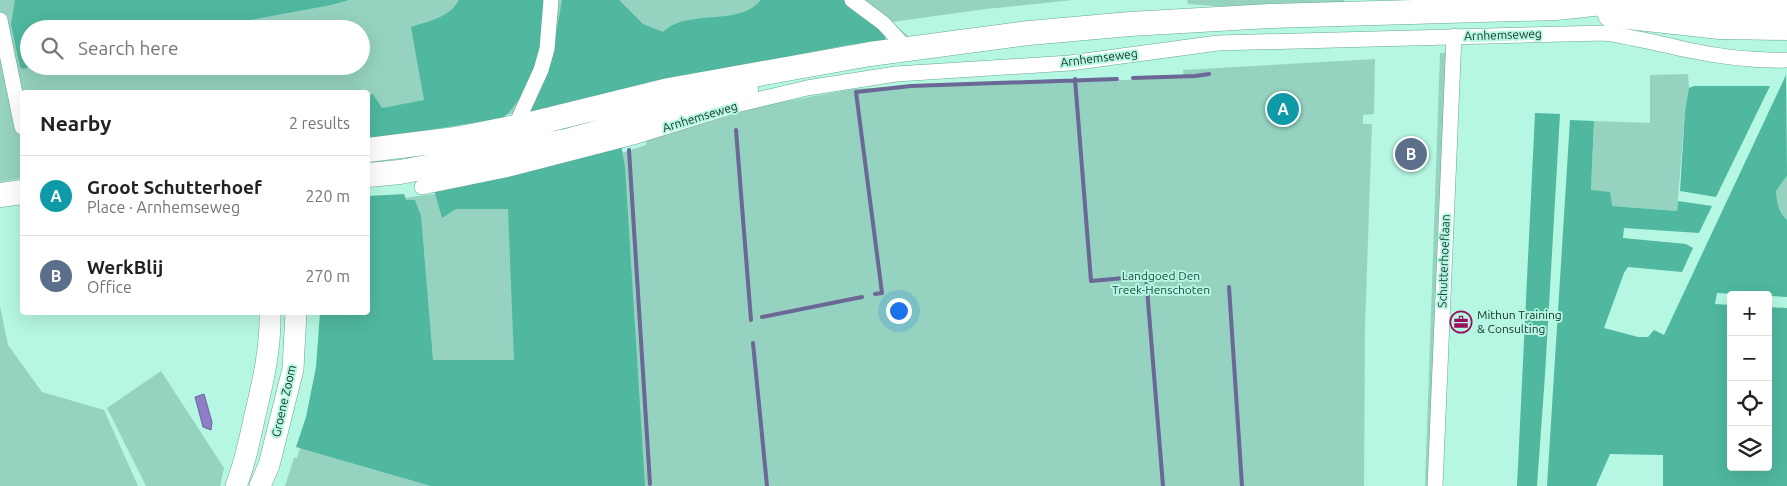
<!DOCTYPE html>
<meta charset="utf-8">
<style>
:root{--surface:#fff;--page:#f6f6f6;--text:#222;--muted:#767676;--line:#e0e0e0;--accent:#9b0e5e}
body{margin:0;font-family:Ubuntu,sans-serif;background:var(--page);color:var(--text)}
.controls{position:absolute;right:15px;bottom:15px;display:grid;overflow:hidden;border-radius:5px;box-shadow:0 5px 20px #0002}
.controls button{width:45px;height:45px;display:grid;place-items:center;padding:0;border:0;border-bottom:1px solid var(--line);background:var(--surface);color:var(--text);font:25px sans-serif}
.you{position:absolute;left:898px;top:310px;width:18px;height:18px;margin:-12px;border:4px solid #fff;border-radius:50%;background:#1a73e8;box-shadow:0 0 0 8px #1a73e833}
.badge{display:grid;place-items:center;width:32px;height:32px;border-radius:50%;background:var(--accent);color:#fff;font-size:16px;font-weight:700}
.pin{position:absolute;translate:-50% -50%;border:2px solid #fff;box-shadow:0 1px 5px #0006}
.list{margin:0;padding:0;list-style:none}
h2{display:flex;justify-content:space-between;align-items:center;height:65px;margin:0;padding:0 20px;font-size:21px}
h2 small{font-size:16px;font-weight:400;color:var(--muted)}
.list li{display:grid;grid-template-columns:32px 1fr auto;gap:15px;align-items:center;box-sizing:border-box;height:80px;padding:0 20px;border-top:1px solid var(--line)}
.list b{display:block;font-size:19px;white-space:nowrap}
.list p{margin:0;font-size:16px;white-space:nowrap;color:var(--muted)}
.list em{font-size:16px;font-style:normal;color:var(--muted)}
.icon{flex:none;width:28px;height:28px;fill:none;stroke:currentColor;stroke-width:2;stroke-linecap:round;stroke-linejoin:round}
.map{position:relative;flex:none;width:1787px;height:486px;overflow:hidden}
.search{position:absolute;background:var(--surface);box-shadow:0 5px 20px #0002;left:20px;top:20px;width:350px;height:55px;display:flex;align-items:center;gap:12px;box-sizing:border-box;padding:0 18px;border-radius:28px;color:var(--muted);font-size:19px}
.panel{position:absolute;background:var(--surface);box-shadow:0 5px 20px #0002;left:20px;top:90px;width:350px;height:225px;border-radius:5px}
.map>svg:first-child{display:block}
.green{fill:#95d3c0;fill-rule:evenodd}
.forest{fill:#4fb89e}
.water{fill:#8f7ec5;stroke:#6b6796}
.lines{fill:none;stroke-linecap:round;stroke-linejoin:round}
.stream{stroke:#6b6796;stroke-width:4}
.street-casing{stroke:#67a794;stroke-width:16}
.secondary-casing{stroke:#67a794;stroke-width:22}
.primary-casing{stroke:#67a794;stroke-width:25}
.street{stroke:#fff;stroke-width:15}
.secondary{stroke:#fff;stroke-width:21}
.primary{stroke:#fff;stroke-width:24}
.labels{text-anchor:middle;stroke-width:4;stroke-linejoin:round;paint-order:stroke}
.street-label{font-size:12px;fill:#16312a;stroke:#b5f7e3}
.park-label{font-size:12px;fill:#1f4c40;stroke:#b5f7e3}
.poi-label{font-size:12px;fill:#16312a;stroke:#b5f7e3;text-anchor:start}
</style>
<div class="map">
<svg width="1787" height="486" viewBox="0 0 1787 486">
<rect width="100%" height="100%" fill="#b5f7e3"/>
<path class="green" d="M 0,0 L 1073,0 L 986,9 L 892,22 L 908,36 L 858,40 L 829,45 L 474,122 L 368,137 L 368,92 L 22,92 L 22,178 L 0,182 ZM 29,29 L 361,29 L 361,66 L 29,66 Z
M 1187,0 L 1344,0 L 1343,8 L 1255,9 L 1188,4 Z
M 1460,52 L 1442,486 L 1425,486 L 1440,53 Z
M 1375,59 L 1374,114 L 1363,115 L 1363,124 L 1372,124 L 1365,326 L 1364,486 L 285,486 L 294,458 L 297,458 L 310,417 L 368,312 L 368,202 C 461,193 557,175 646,145 L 646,140 L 732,115 L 738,114 L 738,110 L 853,89 L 1061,79 L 1062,82 L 1184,78 L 1183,70 Z
M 1688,74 L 1689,88 L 1685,111 L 1677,211 L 1612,206 L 1591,191 L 1594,121 L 1650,123 L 1650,75 Z
M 1787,176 L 1787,220 C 1778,212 1777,202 1776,191 Z
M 0,306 L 8,345 L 42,392 L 104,410 L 138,486 L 0,486 Z
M 161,371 L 224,468 L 220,486 L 146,486 L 107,408 Z"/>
<path class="forest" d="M 15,0 L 349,0 L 331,5 L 202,29 L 29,29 L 29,66 L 32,66 L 23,69 L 20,67 L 11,24 Z
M 459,0 L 551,0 C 541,42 536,88 503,118 L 368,140 L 368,95 L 373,94 L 382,108 L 424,100 L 411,27 C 429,21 449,18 459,0 Z
M 562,0 L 619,0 L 643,24 L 663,32 C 684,11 728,23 752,8 C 755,6 758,3 761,0 L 848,0 L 877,24 L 885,36 L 885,41 L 848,45 L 765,61 L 524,114 L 554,45 Z
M 1786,75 L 1787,176 L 1776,191 C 1777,202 1778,212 1787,220 L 1787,297 L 1717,293 L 1715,304 L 1731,305 L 1731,467 L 1768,467 L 1768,307 L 1787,308 L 1787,486 L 1663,486 L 1663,455 L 1610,454 L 1596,486 L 1547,486 L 1570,120 L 1594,121 L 1591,190 L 1610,192 L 1612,206 L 1677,211 L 1678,201 L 1712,206 L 1699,233 L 1624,228 L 1623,238 L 1686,244 L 1693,248 L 1682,272 L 1628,267 L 1624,273 L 1604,328 L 1638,337 L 1648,337 L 1654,330 L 1664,335 Z
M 1694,86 L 1770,86 L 1716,197 L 1680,191 L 1685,111 L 1689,88 Z
M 1535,113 L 1560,114 L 1545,375 L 1537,486 L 1517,486 Z
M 619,133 L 625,167 L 645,486 L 431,486 L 296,447 L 306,417 L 316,367 L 320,313 L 368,312 L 368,196 L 404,194 L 406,200 L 415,200 L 421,216 L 433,360 L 514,360 L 508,209 L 456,209 L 442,218 L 433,186 Z"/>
<path class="water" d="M 204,394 L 212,422 L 211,430 L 203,427 L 195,397 Z"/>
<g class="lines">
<path class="stream" d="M 1133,78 L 1195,76 L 1209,74
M 1075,79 L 1091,281 L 1146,276 L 1163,486
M 736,130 L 751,320
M 629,150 L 650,484
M 1229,287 L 1242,486
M 875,294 L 882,293 L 856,92 L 911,86 L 1117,79
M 762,317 L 862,297
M 753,343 L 767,486"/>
<g class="street-casing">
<path id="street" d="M 852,0 L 883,23 L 907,49
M 0,20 L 22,127
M 515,127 L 541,70 L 547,49 L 551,0
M 422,187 L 505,170 L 633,137 L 736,105 L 807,88 L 896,74 L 1070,63 L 1218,43 L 1605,33 C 1633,37 1660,44 1688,50 C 1721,57 1753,61 1787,60
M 1435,486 L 1454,36"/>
</g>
<g class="secondary-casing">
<path id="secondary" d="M 236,486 C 245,463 250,439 255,415 C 263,382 271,347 270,312
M 260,486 L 269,465 L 293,369 L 296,312"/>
</g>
<g class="primary-casing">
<path id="primary" d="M 1610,15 L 1720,27 L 1787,28
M 368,150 L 456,139 L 531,124 L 669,90 L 870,54 L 1029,33 L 1130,24 L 1270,16 L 1556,8 L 1603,3 L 1787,4
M 368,175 L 400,172 L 566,141 L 651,118 L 746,90
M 0,195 L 22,192"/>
</g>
<use href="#street" class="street"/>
<use href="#secondary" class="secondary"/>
<use href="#primary" class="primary"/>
</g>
<defs>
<g id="office-ring" transform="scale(1.125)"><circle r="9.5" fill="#b5f7e3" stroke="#9b0e5e" stroke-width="1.5"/><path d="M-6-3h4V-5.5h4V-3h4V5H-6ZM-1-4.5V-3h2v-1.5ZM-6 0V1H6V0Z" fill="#9b0e5e"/></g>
</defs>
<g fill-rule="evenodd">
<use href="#office-ring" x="1461" y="322"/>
</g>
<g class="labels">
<g class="street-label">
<text transform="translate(1503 35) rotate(-2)" y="4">Arnhemseweg</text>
<text transform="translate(1099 58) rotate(-7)" y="4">Arnhemseweg</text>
<text transform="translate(700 117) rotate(-17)" y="4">Arnhemseweg</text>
<text transform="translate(1444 261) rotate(-88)" y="4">Schutterhoeflaan</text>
<text transform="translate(284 401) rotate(-77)" y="4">Groene Zoom</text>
</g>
<g class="park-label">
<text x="1161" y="280">Landgoed Den<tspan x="1161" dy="14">Treek-Henschoten</tspan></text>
</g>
<g class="poi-label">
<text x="1477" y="319">Mithun Training<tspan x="1477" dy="14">&amp; Consulting</tspan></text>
</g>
</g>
</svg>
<div class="controls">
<button>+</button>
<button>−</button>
<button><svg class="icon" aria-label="locate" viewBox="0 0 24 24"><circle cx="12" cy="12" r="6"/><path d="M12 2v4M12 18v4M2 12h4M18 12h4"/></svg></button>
<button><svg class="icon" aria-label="layers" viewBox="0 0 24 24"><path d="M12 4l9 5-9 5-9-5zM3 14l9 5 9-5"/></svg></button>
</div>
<div class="you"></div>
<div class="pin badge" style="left:1283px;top:109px;background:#0f9aa8">A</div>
<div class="pin badge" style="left:1411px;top:154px;background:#5c6f8a">B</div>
<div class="search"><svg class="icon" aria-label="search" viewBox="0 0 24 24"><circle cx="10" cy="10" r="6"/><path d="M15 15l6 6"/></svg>Search here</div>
<section class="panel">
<h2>Nearby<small>2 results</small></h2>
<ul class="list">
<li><span class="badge" style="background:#0f9aa8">A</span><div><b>Groot Schutterhoef</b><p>Place · Arnhemseweg</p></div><em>220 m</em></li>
<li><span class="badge" style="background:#5c6f8a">B</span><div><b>WerkBlij</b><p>Office</p></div><em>270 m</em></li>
</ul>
</section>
</div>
